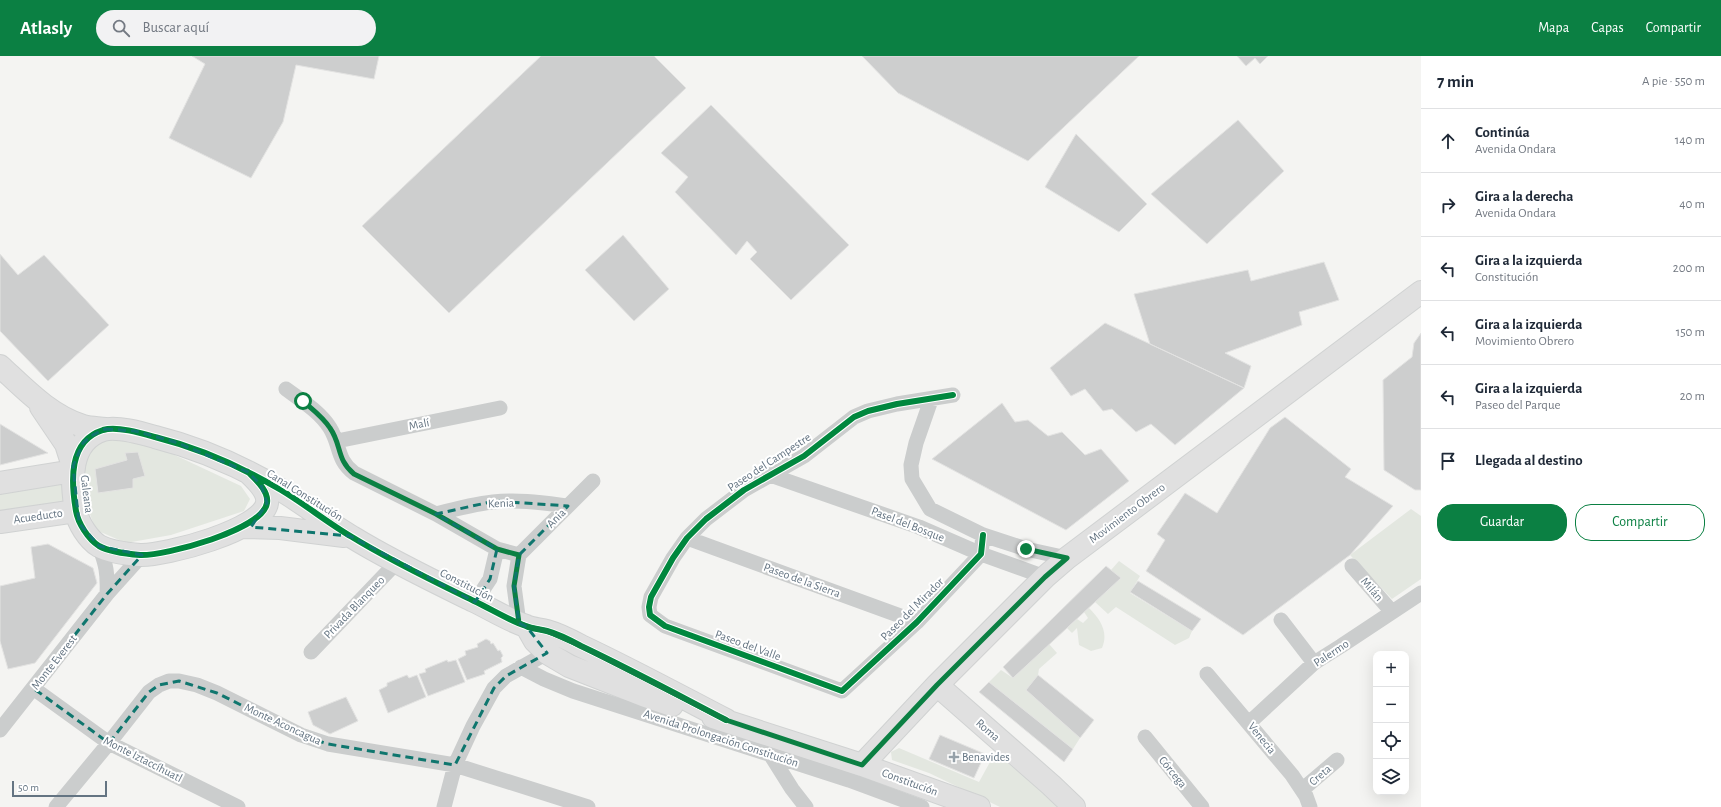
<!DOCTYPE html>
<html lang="es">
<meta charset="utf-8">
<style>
:root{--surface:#fff;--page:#f2f2f3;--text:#1f2937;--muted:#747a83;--line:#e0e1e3;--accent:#0b8043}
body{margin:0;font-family:"Alegreya Sans",sans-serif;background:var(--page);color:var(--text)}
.controls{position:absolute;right:12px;bottom:12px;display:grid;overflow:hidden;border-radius:8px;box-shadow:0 4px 16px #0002}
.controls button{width:36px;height:36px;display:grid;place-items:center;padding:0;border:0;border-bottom:1px solid var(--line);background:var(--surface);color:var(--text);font:20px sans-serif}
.scale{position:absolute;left:12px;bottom:10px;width:95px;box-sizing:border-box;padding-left:4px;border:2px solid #647482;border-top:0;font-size:11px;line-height:14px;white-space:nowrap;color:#647482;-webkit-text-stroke:3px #fff;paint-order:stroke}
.stop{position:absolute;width:12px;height:12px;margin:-9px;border:3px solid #0b8043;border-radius:50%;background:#fff}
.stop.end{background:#0b8043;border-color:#fff;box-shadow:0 1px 4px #0008}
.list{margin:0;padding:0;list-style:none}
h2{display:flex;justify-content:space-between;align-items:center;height:52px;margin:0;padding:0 16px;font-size:17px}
h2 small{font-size:13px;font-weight:400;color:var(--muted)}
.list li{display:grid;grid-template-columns:26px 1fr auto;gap:12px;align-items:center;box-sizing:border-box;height:64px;padding:0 16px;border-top:1px solid var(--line)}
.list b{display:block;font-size:15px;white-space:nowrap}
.list p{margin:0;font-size:13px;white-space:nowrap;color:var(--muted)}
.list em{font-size:13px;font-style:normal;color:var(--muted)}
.actions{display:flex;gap:8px;padding:12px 16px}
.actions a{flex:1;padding:9px 0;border:1px solid var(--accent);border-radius:16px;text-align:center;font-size:14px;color:var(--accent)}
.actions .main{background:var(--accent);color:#fff}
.icon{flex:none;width:22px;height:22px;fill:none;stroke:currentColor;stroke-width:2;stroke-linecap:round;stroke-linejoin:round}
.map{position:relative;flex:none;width:1421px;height:751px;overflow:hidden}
header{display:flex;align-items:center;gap:24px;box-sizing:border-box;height:56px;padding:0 20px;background:var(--accent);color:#fff}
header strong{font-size:19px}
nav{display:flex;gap:22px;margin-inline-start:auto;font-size:14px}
.search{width:280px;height:36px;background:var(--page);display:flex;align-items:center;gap:10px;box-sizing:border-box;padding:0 14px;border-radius:22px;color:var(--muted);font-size:15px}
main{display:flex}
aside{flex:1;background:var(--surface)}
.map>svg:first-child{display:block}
.green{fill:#e3e7e0}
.building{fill:#cdcece;stroke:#e3e3e2}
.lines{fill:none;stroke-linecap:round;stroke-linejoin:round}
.secondary-casing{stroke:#d0d2d2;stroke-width:24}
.street{stroke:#cbcdcd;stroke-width:15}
.secondary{stroke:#e0e0e0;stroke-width:22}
.cycleway-casing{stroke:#fff;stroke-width:8}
.cycleway{stroke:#00873e;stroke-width:6}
.route{stroke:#0b8043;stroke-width:5}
.marked{fill:none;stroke:#0f766e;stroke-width:3;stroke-dasharray:8 5;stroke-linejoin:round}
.poi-dot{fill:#96a1a9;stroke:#fff;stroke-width:1.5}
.labels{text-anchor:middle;stroke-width:4;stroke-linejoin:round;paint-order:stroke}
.street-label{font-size:12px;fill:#647482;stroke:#fff}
.poi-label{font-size:12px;fill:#647482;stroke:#fff;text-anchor:start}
</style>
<header>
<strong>Atlasly</strong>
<div class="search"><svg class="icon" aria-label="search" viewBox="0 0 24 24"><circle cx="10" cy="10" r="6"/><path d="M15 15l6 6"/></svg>Buscar aquí</div>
<nav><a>Mapa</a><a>Capas</a><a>Compartir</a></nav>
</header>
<main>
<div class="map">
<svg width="1421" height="751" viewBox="0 0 1421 751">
<rect width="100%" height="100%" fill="#f4f4f2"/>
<path class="green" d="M 122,381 L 149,387 L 241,430 L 250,443 L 244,455 L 171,479 L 126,487 L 96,474 L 83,440 L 85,402 L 100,384 Z
M 65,425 L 67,445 L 0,456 L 0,436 Z
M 1411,453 L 1421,460 L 1421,523 L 1392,543 L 1350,499 Z
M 1119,505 L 1140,520 L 1130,537 L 1192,575 L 1189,582 L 1175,589 L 1116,551 L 1108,558 L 1095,546 L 1111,514 Z
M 1089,552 C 1100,563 1109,576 1102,592 L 1091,595 L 1079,589 L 1077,572 L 1072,577 L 1067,572 L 1077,563 L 1083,567 L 1088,562 L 1084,556 Z
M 1049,588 L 1057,597 L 1039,613 L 1038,619 L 1026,634 L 1080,682 L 1073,693 L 989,626 L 1001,614 L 1013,622 Z
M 899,692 L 979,726 L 995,697 L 1063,751 L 1000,751 L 929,717 L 892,704 L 891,696 Z"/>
<path class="building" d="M 192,0 L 379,0 L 374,23 L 296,9 L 283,66 L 251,122 L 169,82 L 205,8 Z
M 541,0 L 654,0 L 686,32 L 449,257 L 362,170 Z
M 862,0 L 1139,0 L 1028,105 L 898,37 Z
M 1237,0 L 1268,0 L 1260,8 L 1255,2 L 1246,10 Z
M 711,49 L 849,189 L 791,244 L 750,203 L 757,196 L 747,185 L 736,199 L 675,136 L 688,121 L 661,97 Z
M 1238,64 L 1284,115 L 1207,188 L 1151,138 Z
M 1076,78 L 1147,148 L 1119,176 L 1045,131 Z
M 623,179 L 669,233 L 634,265 L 585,214 Z
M 0,198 L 18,219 L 44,199 L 109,269 L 48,325 L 0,275 Z
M 1324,206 L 1339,244 L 1299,256 L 1302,269 L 1225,297 L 1251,310 L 1244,332 L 1150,288 L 1134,238 L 1248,214 L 1251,225 Z
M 1105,267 L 1150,288 L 1244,332 L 1175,389 L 1151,368 L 1136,376 L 1112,353 L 1103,355 L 1085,333 L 1071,340 L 1050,312 Z
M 1421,277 L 1421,434 L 1415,434 L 1384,414 L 1383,324 L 1412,301 L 1414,287 Z
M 1002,347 L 1015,366 L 1028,364 L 1048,380 L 1062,376 L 1085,399 L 1101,393 L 1129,425 L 1066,474 L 932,403 Z
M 1285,361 L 1351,413 L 1345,421 L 1393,450 L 1350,499 L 1243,579 L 1146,515 L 1165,484 L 1157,478 L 1185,437 L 1217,457 L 1270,372 Z
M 0,368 L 48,397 L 0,409 Z
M 138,396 L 145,420 L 133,423 L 133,432 L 98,437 L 95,413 L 127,404 L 125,397 Z
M 48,488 L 93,512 L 97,527 L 35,607 L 8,613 L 0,585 L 0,530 L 35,522 L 31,491 Z
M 1106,510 L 1121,522 L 1013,622 L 1003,611 Z
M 1138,525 L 1201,563 L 1192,575 L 1130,536 Z
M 486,583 L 490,585 L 491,588 L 493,587 L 498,595 L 500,594 L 503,600 L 501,602 L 502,606 L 484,615 L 485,618 L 467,624 L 458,603 L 466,599 L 465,595 L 478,591 L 477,588 Z
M 447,604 L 448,606 L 456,604 L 465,626 L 428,640 L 419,618 L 426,616 L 425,613 Z
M 407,619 L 409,622 L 417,619 L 426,641 L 388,657 L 379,634 L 387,630 L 387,627 Z
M 1038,619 L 1094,664 L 1080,682 L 1026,634 Z
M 989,626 L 1073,693 L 1064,706 L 979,636 Z
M 346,641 L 358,665 L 330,678 L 313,669 L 308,656 Z
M 940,679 L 985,698 L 974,722 L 929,703 Z"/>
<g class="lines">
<g class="secondary-casing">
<path id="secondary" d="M 0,310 C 25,333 50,360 83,370 C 90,372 98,372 105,373
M 41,351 L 66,388 L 73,410
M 248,416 C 256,424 269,435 267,447 C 263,474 165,500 140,499 C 128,498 110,496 99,490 C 88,483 78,467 76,455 C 71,426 68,385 103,374 C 117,370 141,377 155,381 C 199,392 242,411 281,434 C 306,449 328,467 352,481 C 391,505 433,525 474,545 C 491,553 508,564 526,570 C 532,573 540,573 547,575 C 558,578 570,584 581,590 C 630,613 678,639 726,664
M 0,427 L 73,415
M 0,466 L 76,455
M 244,471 L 280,472 L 344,480
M 527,571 L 535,585 L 547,597 L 569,610 L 643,639 L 672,649
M 937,629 L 1051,729 L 1074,751
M 713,661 L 862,709 L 979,751
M 862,709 L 937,629 L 1045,521 L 1067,502 L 1421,236"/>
</g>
<path class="street" d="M 286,333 C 301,344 320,356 330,372 C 341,390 336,403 354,417 L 436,458 L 497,493 L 519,499
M 953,339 L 897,348 L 868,355 L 854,361 L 804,400 L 744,434 L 706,463 L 687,482 L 673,502 L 651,541 L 649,551 L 650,559 L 665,570 L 842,635 L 917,566 L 981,498 L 983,479
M 931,344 L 916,387 L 911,409 L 912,423 L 930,453 L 983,479 L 1026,493 L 1067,502
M 337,385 L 500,352
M 770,419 L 919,471 L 981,498 L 1045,521
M 436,458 C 455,453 474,448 493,446 C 518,443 544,447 568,450
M 687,482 L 917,566
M 99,490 C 106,508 108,518 107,538
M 519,499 L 593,425
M 519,499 L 514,530 L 519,567
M 1352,510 L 1392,556
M 475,546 L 490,523 L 497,493
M 1281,564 L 1314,607
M 311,596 L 397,506
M 521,611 L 544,623 L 573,635 L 849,724 L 922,751
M 1207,618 L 1292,719 L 1306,740 L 1310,751
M 33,632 L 109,687 L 238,751
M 1249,667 L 1314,607 L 1341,590 L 1421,537
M 0,674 L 107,538 L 142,499
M 1145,681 L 1202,751
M 770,698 L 792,733 L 806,751
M 1303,733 L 1337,704
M 56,751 L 109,687 L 149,636 L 159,629 L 169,625 L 179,625 L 197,629 L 217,637 L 301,679 L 328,688 L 455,709 L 588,751
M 444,751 L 455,709 L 473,670 L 494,632 L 506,620 L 547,597"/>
<use href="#secondary" class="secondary"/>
<g class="cycleway-casing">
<path id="cycleway" d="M 953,339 L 897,348 L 868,355 L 854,361 L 804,400 L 744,434 L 706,463 L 687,482 L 673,502 L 651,541 L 649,551 L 650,559 L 665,570 L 842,635 L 917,566 L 981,498 L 983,479
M 248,416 C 256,424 269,435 267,447 C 263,474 165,500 140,499 C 128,498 110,496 99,490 C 88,483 78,467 76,455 C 71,426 68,385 103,374 C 117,370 141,377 155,381 C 199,392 242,411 281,434 C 306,449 328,467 352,481 C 391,505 433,525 474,545 C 491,553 508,564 526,570 C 532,573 540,573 547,575 C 558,578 570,584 581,590 C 630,613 678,639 726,664"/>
</g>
<use href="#cycleway" class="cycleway"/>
</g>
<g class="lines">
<path class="route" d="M 303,345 C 312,353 323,361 330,372 C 342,389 336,403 354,418 L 436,458 L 497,493 L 519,499 L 514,530 L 519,567 L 528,571 L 547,575 L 581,590 L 726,664 L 862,709 L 937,629 L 1045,521 L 1067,502 L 1026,493"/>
</g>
<path class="marked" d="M 105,373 L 135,375 L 175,386 L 248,416 L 261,429 L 267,447 L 251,471 L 350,480 L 475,546 L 490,523 L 497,493 L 436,458 L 495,445 L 568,450 L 519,499 L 514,530 L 519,567 L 527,571 L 547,597 L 506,620 L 494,632 L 455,709 L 328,688 L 301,679 L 217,637 L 179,625 L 159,629 L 149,636 L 109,687 L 33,632 L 107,538 L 142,499 L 99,490 L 79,467 L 73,410 L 83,387 L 91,380 Z"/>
<path class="poi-dot" d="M952 695h4v4h4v4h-4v4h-4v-4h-4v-4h4z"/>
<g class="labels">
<g class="street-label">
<text transform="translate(419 368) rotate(-11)" y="4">Malí</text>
<text transform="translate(769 406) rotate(-33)" y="4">Paseo del Campestre</text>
<text transform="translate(87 438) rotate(83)" y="4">Galeana</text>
<text transform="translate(305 439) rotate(32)" y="4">Canal Constitución</text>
<text transform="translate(501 447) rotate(-2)" y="4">Kenia</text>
<text transform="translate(1127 457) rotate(-37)" y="4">Movimiento Obrero</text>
<text transform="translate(38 460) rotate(-8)" y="4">Acueducto</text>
<text transform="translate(556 462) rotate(-45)" y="4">Ania</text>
<text transform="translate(908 468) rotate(21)" y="4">Pasel del Bosque</text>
<text transform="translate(802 524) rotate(20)" y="4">Paseo de la Sierra</text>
<text transform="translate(467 529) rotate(27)" y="4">Constitución</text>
<text transform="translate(1372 533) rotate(49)" y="4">Milán</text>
<text transform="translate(354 551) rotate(-46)" y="4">Privada Blanqueo</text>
<text transform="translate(912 553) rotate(-45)" y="4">Paseo del Mirador</text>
<text transform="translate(748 589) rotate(20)" y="4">Paseo del Valle</text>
<text transform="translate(1331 597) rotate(-33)" y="4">Palermo</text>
<text transform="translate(54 606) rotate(-52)" y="4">Monte Everest</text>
<text transform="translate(283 668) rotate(25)" y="4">Monte Aconcagua</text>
<text transform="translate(988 674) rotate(41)" y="4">Roma</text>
<text transform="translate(721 682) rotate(18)" y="4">Avenida Prolongación Constitución</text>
<text transform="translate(1262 682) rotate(51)" y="4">Venecia</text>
<text transform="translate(143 703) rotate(27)" y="4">Monte Iztaccíhuatl</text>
<text transform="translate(1173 716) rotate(51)" y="4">Córcega</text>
<text transform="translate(1320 719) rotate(-41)" y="4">Creta</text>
<text transform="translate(910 726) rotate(20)" y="4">Constitución</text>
</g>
<g class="poi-label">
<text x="962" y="705">Benavides</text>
</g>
</g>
</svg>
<div class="controls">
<button>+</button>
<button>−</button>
<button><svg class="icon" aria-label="locate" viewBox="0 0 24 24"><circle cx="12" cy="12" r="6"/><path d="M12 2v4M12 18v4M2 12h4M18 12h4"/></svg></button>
<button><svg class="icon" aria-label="layers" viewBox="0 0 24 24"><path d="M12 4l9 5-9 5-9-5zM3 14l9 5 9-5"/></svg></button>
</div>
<div class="scale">50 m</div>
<div class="stop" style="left:303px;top:345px"></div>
<div class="stop end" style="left:1026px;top:493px"></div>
</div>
<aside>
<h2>7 min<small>A pie · 550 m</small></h2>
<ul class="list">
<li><svg class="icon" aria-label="ahead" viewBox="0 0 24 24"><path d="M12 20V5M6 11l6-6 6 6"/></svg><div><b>Continúa</b><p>Avenida Ondara</p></div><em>140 m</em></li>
<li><svg class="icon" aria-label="right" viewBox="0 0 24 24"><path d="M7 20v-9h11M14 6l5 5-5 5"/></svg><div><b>Gira a la derecha</b><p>Avenida Ondara</p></div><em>40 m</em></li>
<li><svg class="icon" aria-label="left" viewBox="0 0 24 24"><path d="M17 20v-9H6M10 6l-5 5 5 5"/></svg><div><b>Gira a la izquierda</b><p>Constitución</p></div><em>200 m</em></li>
<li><svg class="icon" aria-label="left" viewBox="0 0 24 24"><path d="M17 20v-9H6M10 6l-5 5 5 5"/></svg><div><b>Gira a la izquierda</b><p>Movimiento Obrero</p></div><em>150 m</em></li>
<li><svg class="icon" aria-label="left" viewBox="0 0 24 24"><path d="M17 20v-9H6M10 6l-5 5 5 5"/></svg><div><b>Gira a la izquierda</b><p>Paseo del Parque</p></div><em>20 m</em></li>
<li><svg class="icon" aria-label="arrive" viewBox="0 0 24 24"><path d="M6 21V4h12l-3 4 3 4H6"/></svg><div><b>Llegada al destino</b></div></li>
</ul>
<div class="actions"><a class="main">Guardar</a><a>Compartir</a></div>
</aside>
</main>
